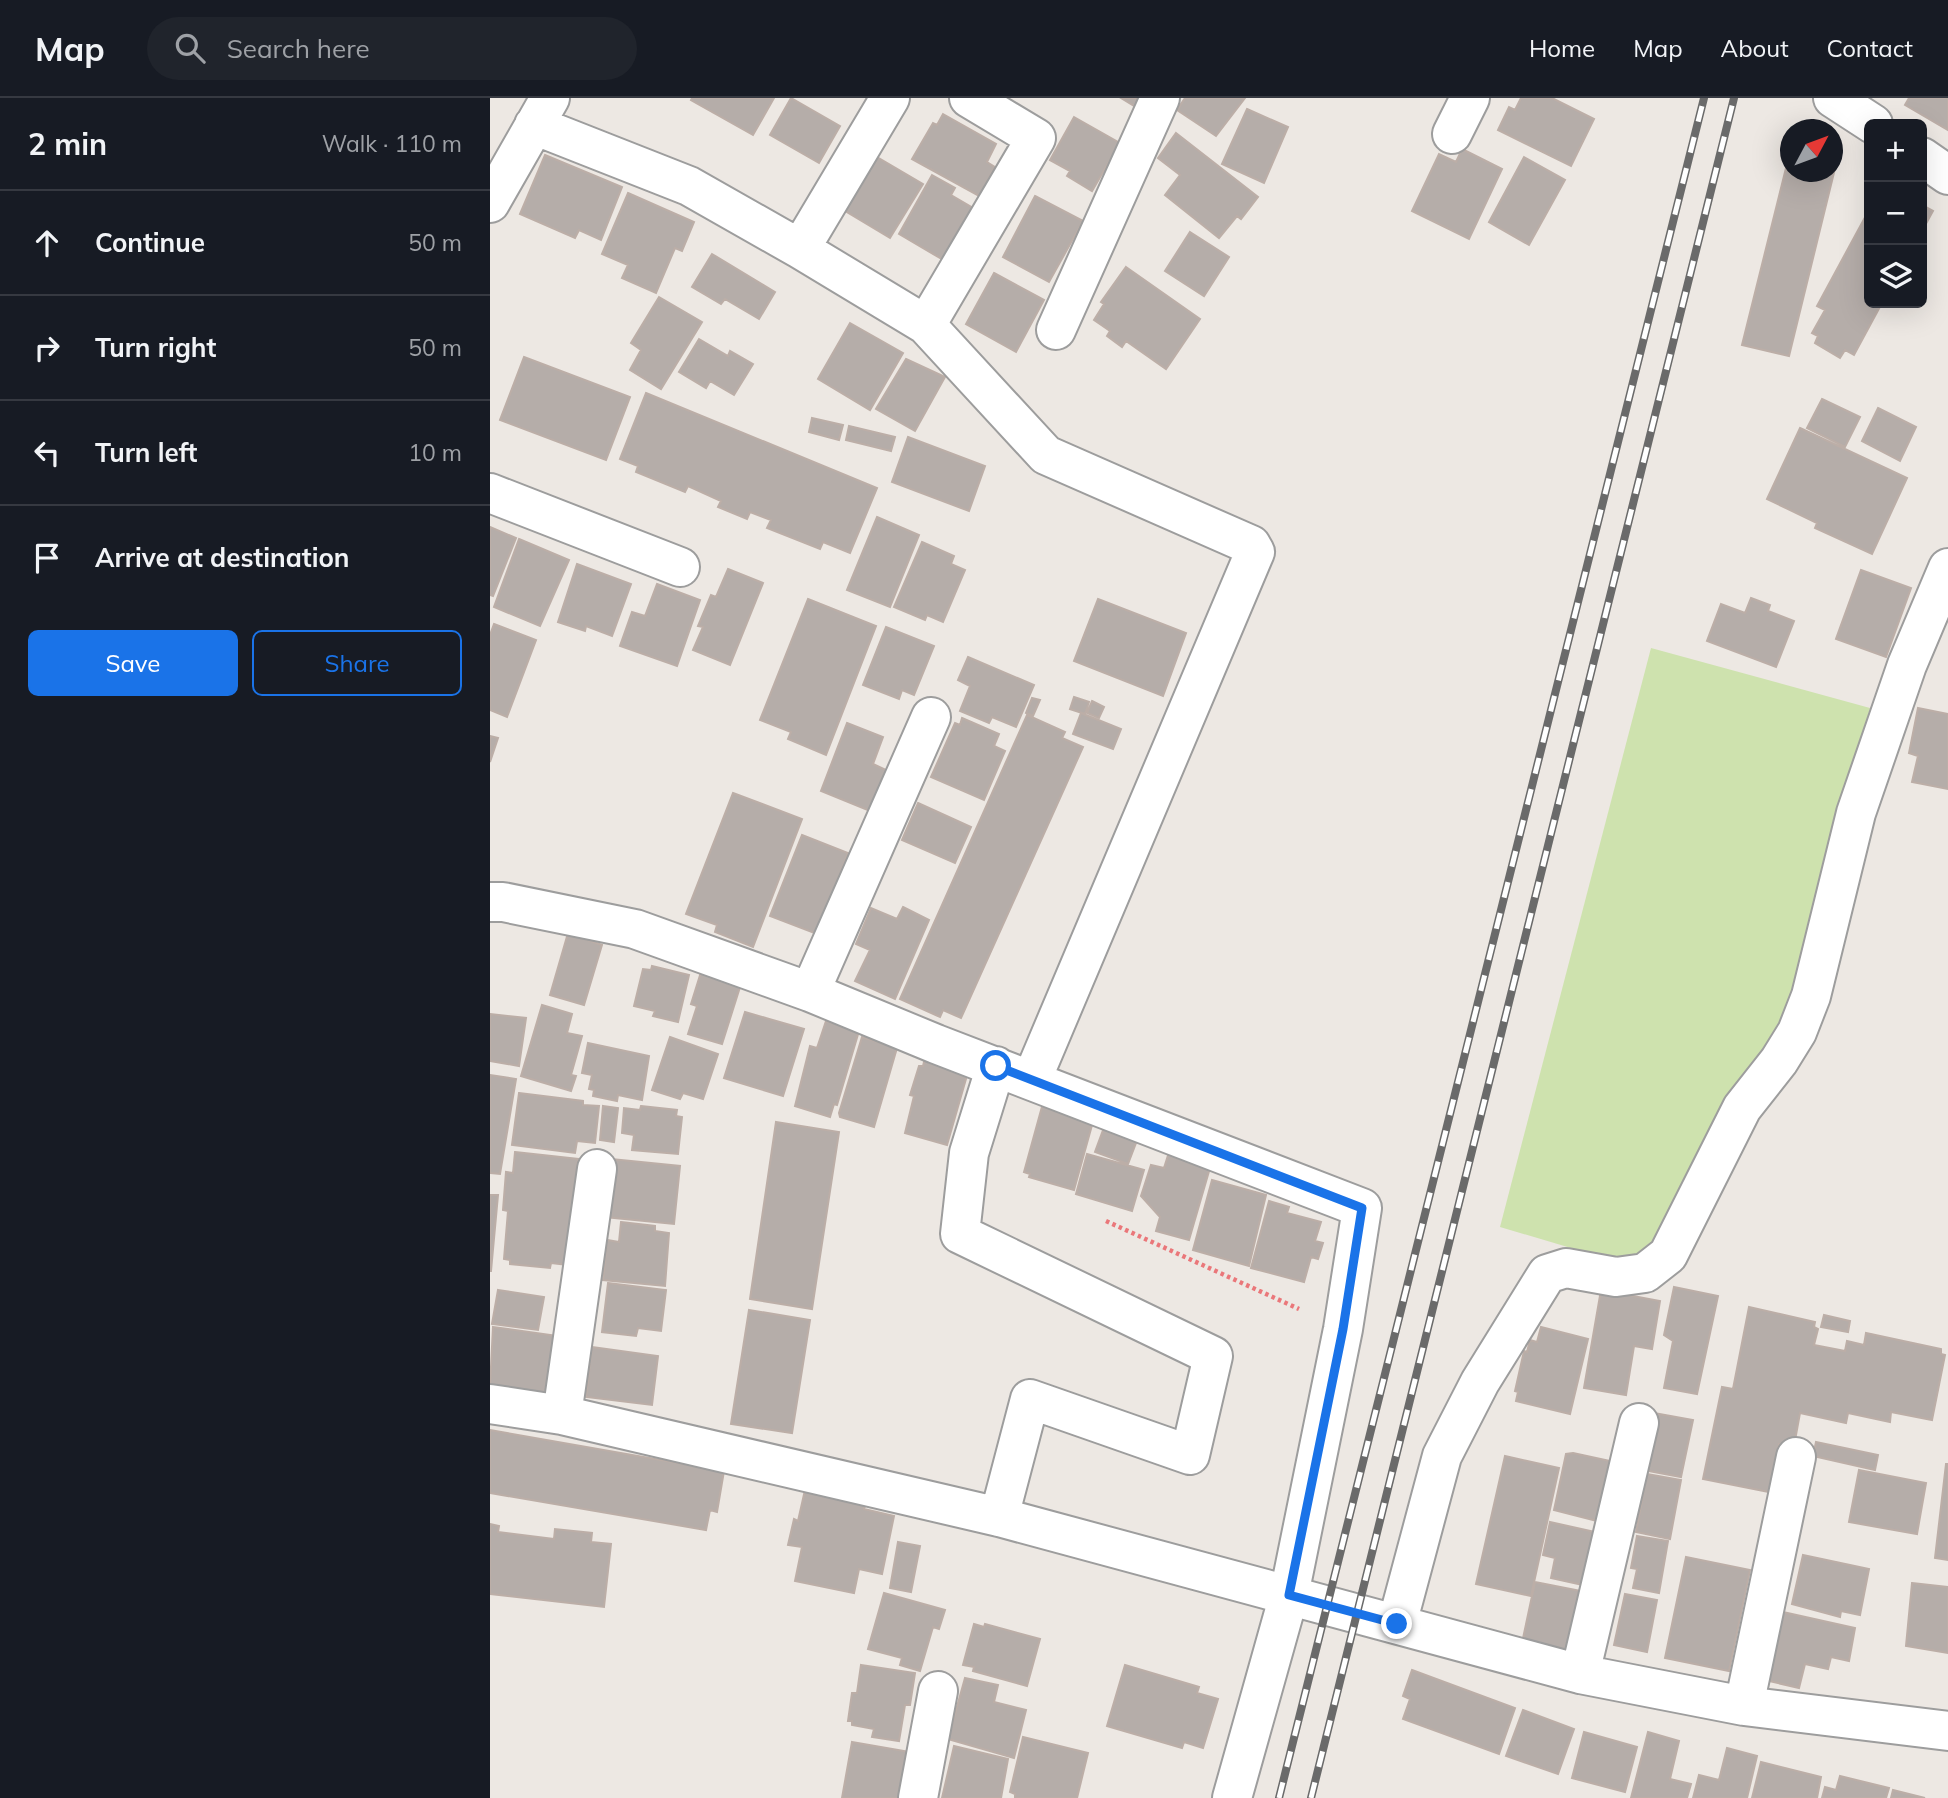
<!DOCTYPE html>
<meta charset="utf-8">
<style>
:root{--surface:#171b24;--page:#20242c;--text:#f1f3f6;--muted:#9ea1a6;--line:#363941;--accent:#1a73e8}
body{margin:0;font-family:Mulish,sans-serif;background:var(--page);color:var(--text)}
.controls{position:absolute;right:21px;top:21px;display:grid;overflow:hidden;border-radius:10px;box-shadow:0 7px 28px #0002}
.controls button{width:63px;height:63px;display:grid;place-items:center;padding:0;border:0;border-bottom:2px solid var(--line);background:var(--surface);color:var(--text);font:35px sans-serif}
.compass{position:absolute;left:1290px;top:21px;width:63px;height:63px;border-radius:50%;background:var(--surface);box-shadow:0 7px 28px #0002;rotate:49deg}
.stop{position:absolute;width:21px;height:21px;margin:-16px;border:5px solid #1a73e8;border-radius:50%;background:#fff}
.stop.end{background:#1a73e8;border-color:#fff;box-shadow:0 2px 7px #0008}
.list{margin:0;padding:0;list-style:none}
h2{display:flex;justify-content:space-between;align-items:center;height:91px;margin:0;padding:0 28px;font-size:30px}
h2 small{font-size:23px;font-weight:400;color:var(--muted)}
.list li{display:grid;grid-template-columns:46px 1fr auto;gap:21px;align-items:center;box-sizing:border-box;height:105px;padding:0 28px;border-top:2px solid var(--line)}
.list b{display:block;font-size:26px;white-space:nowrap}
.list em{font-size:23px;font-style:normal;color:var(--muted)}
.actions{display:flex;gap:14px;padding:21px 28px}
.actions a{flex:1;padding:16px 0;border:2px solid var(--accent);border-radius:10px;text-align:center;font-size:24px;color:var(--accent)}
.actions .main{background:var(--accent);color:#fff}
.icon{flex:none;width:38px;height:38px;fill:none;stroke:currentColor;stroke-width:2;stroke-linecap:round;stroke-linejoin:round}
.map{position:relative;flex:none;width:1458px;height:1700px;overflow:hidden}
header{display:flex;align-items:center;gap:42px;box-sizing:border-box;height:98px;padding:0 35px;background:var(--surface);border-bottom:2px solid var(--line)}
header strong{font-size:33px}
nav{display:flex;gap:38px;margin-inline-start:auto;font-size:24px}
.search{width:490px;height:63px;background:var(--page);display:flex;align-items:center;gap:18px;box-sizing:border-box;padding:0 24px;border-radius:38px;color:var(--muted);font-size:26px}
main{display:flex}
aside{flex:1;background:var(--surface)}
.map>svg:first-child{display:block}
.grass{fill:#cee2ae}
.building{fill:#b5ada9;stroke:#bcaea7;stroke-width:2}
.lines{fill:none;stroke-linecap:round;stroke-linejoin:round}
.minor-casing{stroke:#9d9d9d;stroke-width:42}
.path{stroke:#ea777a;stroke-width:4.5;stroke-dasharray:3.5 3.5;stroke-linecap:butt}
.minor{stroke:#fff;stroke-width:38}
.rail-casing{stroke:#6a6a6a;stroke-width:8}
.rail{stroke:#fff;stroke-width:5;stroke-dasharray:16;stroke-linecap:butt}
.route{stroke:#1a73e8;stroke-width:9}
</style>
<header>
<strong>Map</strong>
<div class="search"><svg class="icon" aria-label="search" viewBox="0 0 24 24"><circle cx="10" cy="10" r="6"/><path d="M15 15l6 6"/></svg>Search here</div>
<nav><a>Home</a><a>Map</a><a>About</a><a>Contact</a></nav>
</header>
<main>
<aside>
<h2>2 min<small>Walk · 110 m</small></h2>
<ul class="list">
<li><svg class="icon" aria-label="ahead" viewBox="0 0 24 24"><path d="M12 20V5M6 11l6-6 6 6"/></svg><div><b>Continue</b></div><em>50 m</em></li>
<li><svg class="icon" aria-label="right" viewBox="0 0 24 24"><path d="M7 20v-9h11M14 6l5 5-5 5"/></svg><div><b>Turn right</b></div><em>50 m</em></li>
<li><svg class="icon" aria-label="left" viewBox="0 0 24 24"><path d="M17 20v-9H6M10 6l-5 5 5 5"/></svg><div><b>Turn left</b></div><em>10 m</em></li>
<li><svg class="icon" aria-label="arrive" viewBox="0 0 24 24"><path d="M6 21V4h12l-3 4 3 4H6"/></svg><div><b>Arrive at destination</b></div></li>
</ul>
<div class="actions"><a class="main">Save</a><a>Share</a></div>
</aside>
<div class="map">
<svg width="1458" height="1700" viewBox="0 0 1458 1700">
<rect width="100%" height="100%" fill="#ede8e3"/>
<path class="grass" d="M 1161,550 L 1380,610 L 1315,858 L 1288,936 L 1165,1150 L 1145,1163 L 1091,1153 L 1010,1129 Z"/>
<path class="building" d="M 202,0 L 284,0 L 263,37 L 201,2 Z
M 301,0 L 350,28 L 329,65 L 280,37 Z
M 631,0 L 650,0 L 644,8 Z
M 695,0 L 755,0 L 726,38 L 687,12 Z
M 1031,0 L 1062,0 L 1104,21 L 1081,68 L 1008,32 L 1019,9 L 1025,12 Z
M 1419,0 L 1458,0 L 1458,32 L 1415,7 Z
M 757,11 L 798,29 L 774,85 L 732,66 Z
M 453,16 L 506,46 L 497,64 L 505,69 L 489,98 L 422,61 L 443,25 L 447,27 Z
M 584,19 L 630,45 L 602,93 L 577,78 L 580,73 L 560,62 Z
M 686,35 L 768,99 L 751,121 L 747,118 L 729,140 L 675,97 L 690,77 L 668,60 Z
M 1342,44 L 1351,46 L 1299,258 L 1252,247 L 1300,54 L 1300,74 L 1342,74 Z
M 972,51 L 1012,71 L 979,141 L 922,113 L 949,56 L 966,64 Z
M 55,57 L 132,89 L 111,142 L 89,132 L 85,140 L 30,116 Z
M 387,59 L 433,86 L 400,140 L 355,113 Z
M 1034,59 L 1075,82 L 1039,147 L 999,124 Z
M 442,77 L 465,90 L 461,97 L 485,111 L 455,163 L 409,136 Z
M 138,95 L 204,124 L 192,153 L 185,150 L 166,195 L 132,180 L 138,167 L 112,156 Z
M 545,98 L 593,123 L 559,184 L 513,159 Z
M 1432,107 L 1443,113 L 1432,133 Z
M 1379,112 L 1379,205 L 1392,205 L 1364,257 L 1355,252 L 1350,260 L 1325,245 L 1328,238 L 1322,235 L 1335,212 L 1327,208 Z
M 700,134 L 739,159 L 714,198 L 675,173 Z
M 222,156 L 285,194 L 269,221 L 235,201 L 231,206 L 202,189 Z
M 636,169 L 710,221 L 676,271 L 636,243 L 632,249 L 617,238 L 620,233 L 604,222 L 614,206 L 611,204 Z
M 504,175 L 554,202 L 526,254 L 476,226 Z
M 169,199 L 212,224 L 171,291 L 140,272 L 151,252 L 141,245 Z
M 360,225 L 413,255 L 380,312 L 328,281 Z
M 209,241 L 238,258 L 240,253 L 263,266 L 244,297 L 220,283 L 216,290 L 189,274 Z
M 34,259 L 140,299 L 116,362 L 10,322 Z
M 416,261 L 455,279 L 425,333 L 386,311 Z
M 156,295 L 387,390 L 360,455 L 333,444 L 330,451 L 277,430 L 281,422 L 260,414 L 257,421 L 228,409 L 231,403 L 198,388 L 195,394 L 146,374 L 148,368 L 130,361 Z
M 1332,301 L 1370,319 L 1355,349 L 1317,330 Z
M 1388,310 L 1426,329 L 1410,363 L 1372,343 Z
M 322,320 L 353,327 L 349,342 L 319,334 Z
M 359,328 L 405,339 L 401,353 L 356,342 Z
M 1310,330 L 1417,380 L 1382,456 L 1325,430 L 1327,425 L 1277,401 Z
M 418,339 L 495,368 L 479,413 L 402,384 Z
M 387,419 L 429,437 L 400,509 L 357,492 Z
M 0,429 L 26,440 L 3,498 L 0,497 Z
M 29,441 L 79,462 L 50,528 L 4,509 Z
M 432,444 L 464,458 L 461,466 L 475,472 L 453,524 L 437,517 L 435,522 L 404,509 Z
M 87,466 L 141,486 L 122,538 L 96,528 L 95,533 L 68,524 Z
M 238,471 L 273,485 L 240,567 L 203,552 L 213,529 L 208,528 L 221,497 L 226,499 Z
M 1371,472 L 1421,490 L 1396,559 L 1346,541 Z
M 167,486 L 210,502 L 187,568 L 130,548 L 142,514 L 155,518 Z
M 1261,500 L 1280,507 L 1278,513 L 1304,523 L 1286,569 L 1217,543 L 1231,506 L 1255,515 Z
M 318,501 L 386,528 L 336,657 L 298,641 L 301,634 L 270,622 Z
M 608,501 L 696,535 L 673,598 L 584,563 Z
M 4,526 L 46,542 L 17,619 L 0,612 L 0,537 Z
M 396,529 L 444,548 L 424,597 L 412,592 L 409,601 L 373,587 Z
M 478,559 L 544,587 L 526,629 L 502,619 L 499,625 L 470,613 L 480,588 L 468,582 Z
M 584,599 L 599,604 L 595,616 L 580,611 Z
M 542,600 L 550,602 L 543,618 L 536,615 Z
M 602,603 L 614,609 L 609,620 L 597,615 Z
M 1428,610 L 1458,616 L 1458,691 L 1422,684 L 1428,658 L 1419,655 Z
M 591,615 L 631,631 L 623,651 L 583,636 Z
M 537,617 L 575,634 L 572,640 L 593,649 L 471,920 L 453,912 L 450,919 L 410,901 Z
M 472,620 L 509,636 L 504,648 L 515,653 L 494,702 L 441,679 L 465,625 L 470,627 Z
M 357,625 L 393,639 L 383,666 L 396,672 L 380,713 L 331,693 Z
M 0,638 L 8,640 L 0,664 Z
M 243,695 L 312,721 L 263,849 L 225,834 L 227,827 L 196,816 Z
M 428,705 L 481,729 L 465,765 L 412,742 Z
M 312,737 L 358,755 L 327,836 L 280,818 Z
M 413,809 L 439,822 L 405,901 L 365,883 L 380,852 L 366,846 L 381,810 L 407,821 Z
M 78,835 L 112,847 L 94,907 L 60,897 Z
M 162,868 L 199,877 L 188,924 L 163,918 L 165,913 L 144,908 L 153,871 L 161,872 Z
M 211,874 L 251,886 L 232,946 L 198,936 L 207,908 L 201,906 Z
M 52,907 L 82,916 L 77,935 L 92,938 L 81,977 L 86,978 L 81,993 L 31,978 Z
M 255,914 L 314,931 L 293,998 L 234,980 Z
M 0,916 L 36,920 L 29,968 L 0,963 Z
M 336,923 L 369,933 L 347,1007 L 344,1006 L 340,1019 L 305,1008 L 320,948 L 327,950 Z
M 180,939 L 228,956 L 213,1001 L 193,995 L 190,1001 L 162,992 Z
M 372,939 L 407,950 L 384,1029 L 350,1019 L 349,1015 Z
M 98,945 L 159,958 L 152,1002 L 128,997 L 127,1003 L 103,998 L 104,992 L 99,991 L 102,977 L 92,975 Z
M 435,960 L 478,974 L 457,1047 L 415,1035 L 424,998 L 420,997 L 429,968 L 433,968 Z
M 0,977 L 26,981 L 10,1076 L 0,1075 Z
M 29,995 L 93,1003 L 93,1007 L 109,1008 L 105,1045 L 87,1043 L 85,1055 L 22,1047 Z
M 553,1005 L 604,1020 L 584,1092 L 539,1079 L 540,1076 L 534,1074 Z
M 113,1008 L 128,1010 L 124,1044 L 110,1042 Z
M 151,1008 L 187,1012 L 186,1018 L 192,1019 L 188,1056 L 142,1052 L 144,1037 L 132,1035 L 134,1010 L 150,1012 Z
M 286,1024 L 349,1034 L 322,1211 L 260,1201 Z
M 616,1024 L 649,1037 L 638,1066 L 605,1054 Z
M 680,1051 L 722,1063 L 699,1142 L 666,1133 L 670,1119 L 651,1098 L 661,1067 L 674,1070 Z
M 25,1054 L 88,1061 L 77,1167 L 61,1165 L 60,1170 L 20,1166 L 20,1162 L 14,1161 L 18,1113 L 13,1112 L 16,1074 L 23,1075 Z
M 597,1056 L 654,1072 L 642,1113 L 586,1096 Z
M 121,1061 L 190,1068 L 184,1126 L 115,1119 Z
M 722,1082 L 776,1097 L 759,1168 L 703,1152 Z
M 0,1097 L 8,1097 L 1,1173 L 0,1173 Z
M 779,1103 L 799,1109 L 797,1115 L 831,1124 L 825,1143 L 833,1145 L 828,1161 L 821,1159 L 814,1184 L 761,1170 Z
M 131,1124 L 165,1128 L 165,1133 L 179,1135 L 175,1188 L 113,1182 L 117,1142 L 129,1144 Z
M 118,1185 L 176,1192 L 171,1233 L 148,1230 L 146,1238 L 112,1234 Z
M 1184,1189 L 1228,1198 L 1207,1296 L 1174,1290 L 1183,1243 L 1174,1237 Z
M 8,1192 L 54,1199 L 48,1232 L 2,1226 Z
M 1111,1192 L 1170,1203 L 1162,1251 L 1144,1248 L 1136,1297 L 1094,1290 Z
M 1259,1209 L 1325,1224 L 1324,1229 L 1328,1231 L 1324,1247 L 1355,1253 L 1357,1243 L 1374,1247 L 1376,1235 L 1451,1251 L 1451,1256 L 1455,1257 L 1442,1322 L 1401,1314 L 1400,1324 L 1358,1315 L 1356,1325 L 1310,1315 L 1304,1348 L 1289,1346 L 1279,1394 L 1213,1381 L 1232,1289 L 1243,1291 Z
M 259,1212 L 320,1222 L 302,1335 L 241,1326 Z
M 1334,1217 L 1360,1223 L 1358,1234 L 1331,1229 Z
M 3,1229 L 68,1238 L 60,1298 L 0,1289 Z
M 1051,1229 L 1098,1241 L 1080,1316 L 1026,1303 L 1028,1294 L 1025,1293 L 1034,1253 L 1037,1254 L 1040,1242 L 1047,1244 Z
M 102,1249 L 168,1258 L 162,1307 L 96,1299 Z
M 1164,1315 L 1203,1322 L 1191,1379 L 1153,1372 Z
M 0,1332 L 234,1373 L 227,1414 L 220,1412 L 216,1432 L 0,1395 Z
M 1326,1344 L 1388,1357 L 1385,1372 L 1323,1358 Z
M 1083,1355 L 1120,1363 L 1107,1423 L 1064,1412 L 1076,1356 Z
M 1015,1358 L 1069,1370 L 1041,1498 L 986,1486 Z
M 1456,1366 L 1458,1366 L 1458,1462 L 1445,1460 Z
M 1369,1372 L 1436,1385 L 1427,1436 L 1359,1424 Z
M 1157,1376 L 1191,1382 L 1180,1441 L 1146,1434 Z
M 315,1392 L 376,1406 L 374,1411 L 404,1418 L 392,1476 L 369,1471 L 364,1495 L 305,1483 L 312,1449 L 298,1447 L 304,1421 L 308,1423 Z
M 1060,1424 L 1105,1434 L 1093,1487 L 1061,1480 L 1065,1460 L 1053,1457 Z
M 0,1426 L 9,1428 L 8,1434 L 64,1441 L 65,1431 L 102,1435 L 101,1444 L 121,1446 L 114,1509 L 0,1496 Z
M 1147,1438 L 1178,1443 L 1169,1495 L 1143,1490 L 1147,1471 L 1141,1470 Z
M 408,1444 L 430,1448 L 421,1494 L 400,1490 Z
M 1313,1457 L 1379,1471 L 1370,1517 L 1351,1513 L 1350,1519 L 1302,1506 Z
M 1196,1459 L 1260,1472 L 1239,1573 L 1175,1560 Z
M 1045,1484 L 1091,1493 L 1078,1555 L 1032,1545 Z
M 1422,1485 L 1458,1489 L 1458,1555 L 1416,1548 Z
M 394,1495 L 455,1512 L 449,1531 L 443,1529 L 430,1573 L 410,1567 L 412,1560 L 378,1551 Z
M 1135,1496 L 1167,1502 L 1157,1554 L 1124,1547 Z
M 1293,1514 L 1365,1530 L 1359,1563 L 1341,1559 L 1338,1571 L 1315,1566 L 1309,1590 L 1279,1583 Z
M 484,1526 L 494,1529 L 495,1526 L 550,1541 L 537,1588 L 483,1573 L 484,1569 L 473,1567 Z
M 371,1567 L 425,1575 L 420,1607 L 415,1607 L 409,1643 L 382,1639 L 384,1631 L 362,1627 L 362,1623 L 358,1623 L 362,1595 L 367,1595 Z
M 635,1567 L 709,1589 L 707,1595 L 728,1601 L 713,1650 L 694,1644 L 692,1650 L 617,1628 Z
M 922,1572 L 1025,1610 L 1009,1656 L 913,1621 L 920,1601 L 913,1598 Z
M 475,1580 L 508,1587 L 504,1604 L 536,1612 L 524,1660 L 458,1641 Z
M 1033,1612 L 1084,1631 L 1068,1676 L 1016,1658 Z
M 1094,1634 L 1147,1649 L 1135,1694 L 1082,1680 Z
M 1158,1634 L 1189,1643 L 1180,1681 L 1201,1686 L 1197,1700 L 1141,1700 Z
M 533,1639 L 598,1655 L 587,1700 L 525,1700 L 525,1696 L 520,1694 Z
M 362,1644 L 420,1654 L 412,1700 L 352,1700 Z
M 464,1648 L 518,1661 L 511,1700 L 452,1700 Z
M 1237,1650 L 1267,1658 L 1257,1700 L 1203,1700 L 1209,1677 L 1229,1682 Z
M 1271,1664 L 1331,1679 L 1327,1700 L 1262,1700 Z
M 1350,1678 L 1399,1690 L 1396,1700 L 1332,1700 L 1335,1689 L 1346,1692 Z
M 1403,1692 L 1435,1700 L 1401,1700 Z"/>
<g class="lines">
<g class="minor-casing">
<path id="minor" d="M 1343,0 L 1383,26
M 44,27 L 199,88 L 310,151 L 436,227 L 556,357 L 761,447 L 765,454 L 542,981
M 962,36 L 980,0
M 1432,59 L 1458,77
M 0,105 L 60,0
M 310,151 L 400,0
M 436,227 L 546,40 L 479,0
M 566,232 L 670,0
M 0,395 L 190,469
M 0,804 L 13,804 L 145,831 L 320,894 L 446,946 L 872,1110 L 853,1231 L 799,1497 L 742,1700
M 320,894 L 441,619
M 506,968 L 479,1055 L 470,1136 L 723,1258 L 700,1357 L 540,1301 L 509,1419
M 0,1306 L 72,1317 L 509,1419 L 1090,1576 L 1254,1608 L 1458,1633
M 72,1317 L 107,1071
M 907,1526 L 952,1358 L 990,1284 L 1057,1176 L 1076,1170 L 1126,1179 L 1155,1175 L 1178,1157 L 1252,1010 L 1289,963 L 1307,934 L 1321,898 L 1366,715 L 1417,567 L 1458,470
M 1090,1576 L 1149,1325
M 1254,1608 L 1306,1359
M 428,1700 L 448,1593"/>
</g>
<path class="path" d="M 616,1123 L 809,1211"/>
<use href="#minor" class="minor"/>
<g class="rail-casing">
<path id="rail" d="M 789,1700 L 1214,0
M 821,1700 L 1244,0"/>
</g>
<use href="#rail" class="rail"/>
</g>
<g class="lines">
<path class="route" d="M 506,968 L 872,1110 L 853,1231 L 799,1497 L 907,1526"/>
</g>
</svg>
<div class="controls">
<button>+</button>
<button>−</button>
<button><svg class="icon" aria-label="layers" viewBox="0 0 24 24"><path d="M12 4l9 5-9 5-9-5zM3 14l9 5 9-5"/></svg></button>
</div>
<svg class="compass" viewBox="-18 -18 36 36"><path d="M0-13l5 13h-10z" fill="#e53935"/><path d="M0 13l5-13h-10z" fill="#9ea1a6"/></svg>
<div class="stop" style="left:506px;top:968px"></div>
<div class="stop end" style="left:907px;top:1526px"></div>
</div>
</main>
